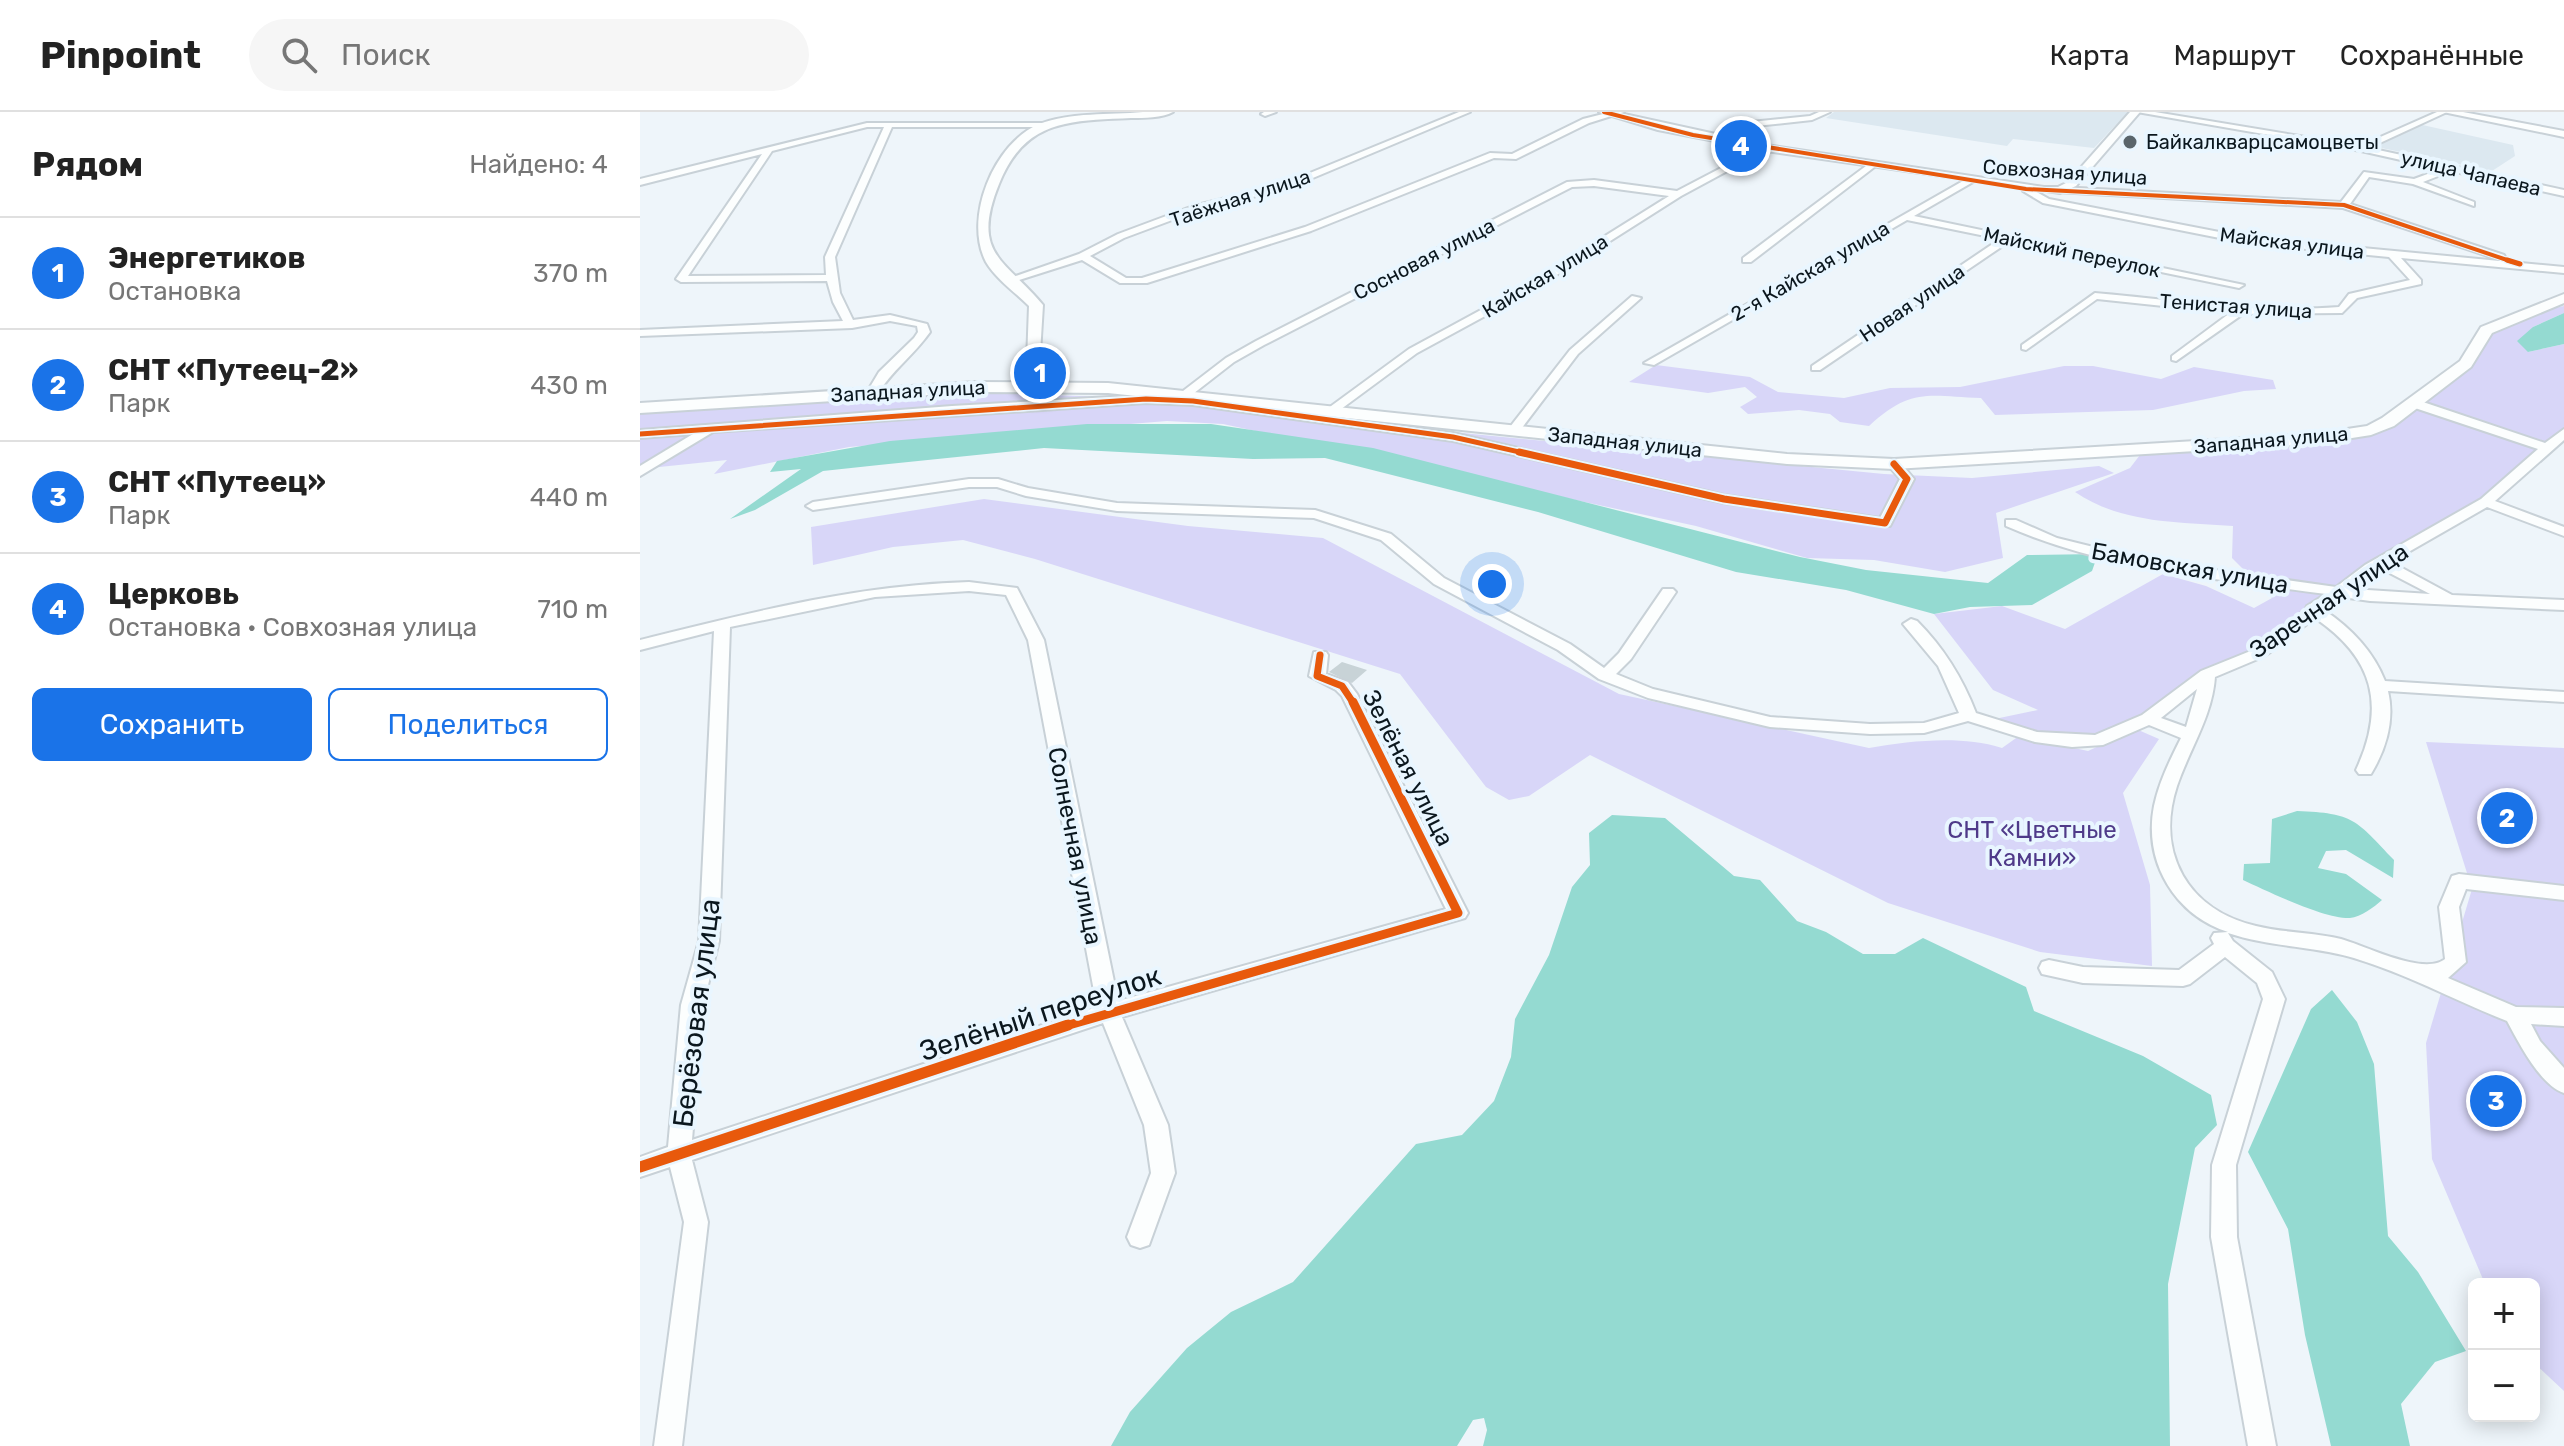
<!DOCTYPE html>
<html lang="ru">
<meta charset="utf-8">
<style>
:root{--surface:#fff;--page:#f6f6f6;--text:#222;--muted:#767676;--line:#e0e0e0;--accent:#1a73e8}
body{margin:0;font-family:Rubik,sans-serif;background:var(--page);color:var(--text)}
.controls{position:absolute;right:24px;bottom:24px;display:grid;overflow:hidden;border-radius:12px;box-shadow:0 4px 20px #0003}
.controls button{width:72px;height:72px;display:grid;place-items:center;padding:0;border:0;border-bottom:2px solid var(--line);background:var(--surface);color:var(--text);font:40px sans-serif}
.you{position:absolute;left:852px;top:472px;width:28px;height:28px;margin:-20px;border:6px solid #fff;border-radius:50%;background:#1a73e8;box-shadow:0 0 0 12px #1a73e833}
.badge{display:grid;place-items:center;width:52px;height:52px;border-radius:50%;background:var(--accent);color:#fff;font-size:26px;font-weight:700}
.pin{position:absolute;translate:-50% -50%;border:4px solid #fff;box-shadow:0 2px 8px #0006}
.list{margin:0;padding:0;list-style:none}
h2{display:flex;justify-content:space-between;align-items:center;height:104px;margin:0;padding:0 32px;font-size:34px}
h2 small{font-size:26px;font-weight:400;color:var(--muted)}
.list li{display:grid;grid-template-columns:52px 1fr auto;gap:24px;align-items:center;box-sizing:border-box;height:112px;padding:0 32px;border-top:2px solid var(--line)}
.list b{display:block;font-size:30px;white-space:nowrap}
.list p{margin:0;font-size:26px;white-space:nowrap;color:var(--muted)}
.list em{font-size:26px;font-style:normal;color:var(--muted)}
.actions{display:flex;gap:16px;padding:24px 32px}
.actions a{flex:1;padding:18px 0;border:2px solid var(--accent);border-radius:12px;text-align:center;font-size:28px;color:var(--accent)}
.actions .main{background:var(--accent);color:#fff}
.icon{flex:none;width:44px;height:44px;fill:none;stroke:currentColor;stroke-width:2;stroke-linecap:round;stroke-linejoin:round}
.map{position:relative;flex:none;width:1924px;height:1334px;overflow:hidden}
header{display:flex;align-items:center;gap:48px;box-sizing:border-box;height:112px;padding:0 40px;background:var(--surface);border-bottom:2px solid var(--line)}
header strong{font-size:38px}
nav{display:flex;gap:44px;margin-inline-start:auto;font-size:28px}
.search{width:560px;height:72px;background:var(--page);display:flex;align-items:center;gap:20px;box-sizing:border-box;padding:0 28px;border-radius:44px;color:var(--muted);font-size:30px}
main{display:flex}
aside{flex:1;background:var(--surface)}
.map>svg:first-child{display:block}
.built{fill:#dce8f0}
.green{fill:#d8d6f8}
.water{fill:#94dad1}
.building{fill:#c8d3d7}
.lines{fill:none;stroke-linecap:round;stroke-linejoin:round}
.minor-casing{stroke:#c8d1d7;stroke-width:4}
.tertiary-casing{stroke:#c8d1d7;stroke-width:4}
.secondary-casing{stroke:#c8d1d7;stroke-width:4}
.minor{fill:#fcfefe;fill-rule:evenodd}
.tertiary{fill:#fcfefe;fill-rule:evenodd}
.secondary{fill:#fcfefe;fill-rule:evenodd}
.cycleway-far4-casing{stroke:#e9f6ff;stroke-width:6}
.cycleway-far3-casing{stroke:#e9f6ff;stroke-width:8}
.cycleway-far2-casing{stroke:#e9f6ff;stroke-width:11}
.cycleway-far1-casing{stroke:#e9f6ff;stroke-width:14}
.cycleway-casing{stroke:#e9f6ff;stroke-width:16}
.cycleway-far4{stroke:#e8590c;stroke-width:4}
.cycleway-far3{stroke:#e8590c;stroke-width:5}
.cycleway-far2{stroke:#e8590c;stroke-width:7}
.cycleway-far1{stroke:#e8590c;stroke-width:9}
.cycleway{stroke:#e8590c;stroke-width:11}
.poi-dot{fill:#5a656b;stroke:#e9f6ff;stroke-width:3}
.labels{text-anchor:middle;stroke-width:8;stroke-linejoin:round;paint-order:stroke}
.far-poi-label{font-size:20px;fill:#0b171e;stroke:#e9f6ff;text-anchor:start}
.far-street-label{font-size:20px;fill:#0b171e;stroke:#e9f6ff}
.street-label{font-size:24px;fill:#0b171e;stroke:#e9f6ff}
.park-label{font-size:24px;fill:#4f3a89;stroke:#e9f6ff}
.near-street-label{font-size:28px;fill:#0b171e;stroke:#e9f6ff}
</style>
<header>
<strong>Pinpoint</strong>
<div class="search"><svg class="icon" aria-label="search" viewBox="0 0 24 24"><circle cx="10" cy="10" r="6"/><path d="M15 15l6 6"/></svg>Поиск</div>
<nav><a>Карта</a><a>Маршрут</a><a>Сохранённые</a></nav>
</header>
<main>
<aside>
<h2>Рядом<small>Найдено: 4</small></h2>
<ul class="list">
<li><span class="badge">1</span><div><b>Энергетиков</b><p>Остановка</p></div><em>370 m</em></li>
<li><span class="badge">2</span><div><b>СНТ «Путеец-2»</b><p>Парк</p></div><em>430 m</em></li>
<li><span class="badge">3</span><div><b>СНТ «Путеец»</b><p>Парк</p></div><em>440 m</em></li>
<li><span class="badge">4</span><div><b>Церковь</b><p>Остановка · Совхозная улица</p></div><em>710 m</em></li>
</ul>
<div class="actions"><a class="main">Сохранить</a><a>Поделиться</a></div>
</aside>
<div class="map">
<svg width="1924" height="1334" viewBox="0 0 1924 1334">
<rect width="100%" height="100%" fill="#eef5fa"/>
<path class="built" d="M 1194,0 L 1488,0 L 1454,36 L 1373,27 L 1367,34 L 1186,6 Z
M 1778,12 L 1873,33 L 1875,44 L 1852,59 L 1732,34 Z"/>
<path class="green" d="M 1924,194 L 1924,201 L 1893,215 L 1888,240 L 1924,232 L 1924,321 L 1846,390 L 1731,456 L 1619,541 L 1567,563 L 1486,618 L 1432,629 L 1345,609 L 1398,598 L 1353,578 L 1294,502 L 1362,494 L 1425,517 L 1523,462 L 1566,474 L 1614,496 L 1632,486 L 1592,446 L 1593,414 C 1539,410 1482,412 1435,380 L 1490,356 L 1503,339 L 1731,318 L 1817,258 L 1841,224 L 1876,204 Z
M 1016,253 L 1110,265 L 1138,280 L 1204,286 L 1250,276 L 1320,275 L 1424,254 L 1453,254 L 1521,267 L 1554,255 L 1633,268 L 1636,277 L 1604,279 L 1513,298 L 1355,303 L 1341,286 C 1288,284 1271,275 1229,314 L 1200,310 L 1190,302 L 1159,298 L 1108,302 L 1100,295 L 1117,285 L 1105,275 L 1068,281 L 989,270 Z
M 345,281 L 534,287 L 832,322 L 1244,362 L 1332,366 L 1459,354 L 1474,361 L 1356,401 L 1363,446 L 1305,460 L 1234,448 L 1167,446 L 1056,414 L 583,312 L 527,309 L 209,335 L 74,362 L 87,348 L 0,357 L 0,302 Z
M 344,387 L 548,414 L 683,426 L 979,582 L 1229,636 C 1271,629 1320,623 1362,636 L 1379,624 L 1448,639 L 1496,617 L 1519,627 L 1483,681 L 1510,773 L 1512,854 L 1400,840 L 1248,791 L 950,643 L 889,684 L 869,688 L 846,675 L 760,562 L 395,447 L 323,428 L 253,435 L 173,453 L 171,415 Z
M 1786,630 L 1924,636 L 1924,1279 L 1894,1251 L 1894,1172 L 1845,1172 L 1792,1047 L 1786,931 L 1832,777 Z"/>
<path class="water" d="M 1924,201 L 1924,232 L 1888,240 L 1877,229 L 1893,215 Z
M 447,312 L 571,312 L 733,336 L 1160,445 L 1226,458 L 1348,471 L 1387,443 L 1458,442 L 1452,459 L 1392,493 L 1330,495 L 1294,502 L 1206,478 L 1096,460 L 898,400 L 685,346 L 613,347 L 404,336 L 239,353 L 183,359 L 115,398 L 90,407 L 161,357 L 130,360 L 137,349 L 250,329 Z
M 1657,699 C 1714,701 1716,708 1754,748 L 1753,766 L 1706,738 L 1686,739 L 1678,756 L 1706,762 L 1742,788 C 1734,795 1721,805 1710,806 C 1684,807 1627,779 1603,768 L 1604,752 L 1630,751 L 1632,707 Z
M 972,703 L 1025,706 L 1094,764 L 1120,768 L 1157,809 L 1186,820 L 1223,842 L 1255,842 L 1283,826 L 1386,875 L 1394,899 L 1503,944 L 1571,983 L 1577,1013 L 1555,1036 L 1528,1172 L 1530,1334 L 843,1334 L 847,1318 L 844,1306 L 833,1308 L 817,1334 L 471,1334 L 490,1300 L 547,1236 L 591,1200 L 653,1170 L 776,1032 L 822,1023 L 854,989 L 871,945 L 875,907 L 909,843 L 932,775 L 950,753 L 949,721 Z
M 1692,878 L 1717,910 L 1734,952 L 1748,1124 L 1778,1160 L 1826,1239 L 1795,1250 L 1761,1292 L 1770,1334 L 1691,1334 L 1665,1223 L 1648,1117 L 1608,1040 L 1671,897 Z"/>
<path class="building" d="M 702,550 L 727,558 L 712,571 L 689,560 Z"/>
<g class="lines">
<g class="minor-casing">
<path id="minor" d="M 624,0 L 636,0 L 625,4 L 621,2 Z
M 819,0 L 830,0 L 649,76 L 559,98 L 484,126 L 450,144 L 486,166 L 502,166 L 665,115 L 850,41 L 872,42 L 943,7 L 971,0 L 984,0 L 949,11 L 876,47 L 854,46 L 671,119 L 507,171 L 480,171 L 442,148 L 376,169 L 367,167 L 439,142 L 478,122 L 553,94 L 643,72 Z
M 1179,0 L 1190,0 L 1172,8 L 1116,14 L 1089,31 L 1082,29 L 1111,10 L 1170,4 Z
M 1497,0 L 1515,0 L 1720,34 L 1797,0 L 1807,0 L 1729,36 L 1924,78 L 1924,84 L 1811,59 L 1783,70 L 1834,90 L 1834,94 L 1773,72 L 1729,65 L 1710,92 L 1864,143 L 1865,145 L 1860,148 L 1703,96 L 1417,80 L 1420,75 L 1701,90 L 1724,60 L 1774,67 L 1801,57 L 1721,39 Z
M 227,11 L 404,11 L 408,13 L 404,15 L 252,15 L 195,145 L 200,181 L 213,208 L 250,203 L 287,212 L 290,220 C 274,243 251,259 237,283 L 227,280 L 239,260 L 274,226 L 278,220 L 277,214 L 250,209 L 212,216 L 0,224 L 0,218 L 203,209 L 193,190 L 187,169 L 41,170 L 36,167 L 122,42 L 0,73 L 0,67 ZM 227,15 L 244,15 L 185,145 L 186,163 L 48,164 L 132,39 Z
M 1123,34 L 1130,36 L 1041,84 L 893,178 L 777,241 L 693,303 L 683,300 L 769,237 L 885,174 L 1029,84 L 954,74 L 932,75 L 624,233 L 594,250 L 549,285 L 813,321 L 1084,383 L 1240,406 L 1260,367 L 1247,352 L 1254,348 L 1259,349 L 1274,367 L 1250,414 L 1084,391 L 813,329 L 553,293 L 506,291 L 73,320 L 0,364 L 0,354 L 53,322 L 0,326 L 0,318 L 312,294 L 506,283 L 544,285 L 541,282 L 543,279 L 586,246 L 616,229 L 927,70 L 954,68 L 1037,79 Z
M 1230,51 L 1237,53 L 1111,150 L 1103,150 L 1103,146 Z
M 1330,65 L 1333,70 L 1274,104 L 1604,173 L 1599,176 L 1370,129 L 1180,258 L 1172,258 L 1172,254 L 1360,127 L 1267,108 L 1014,253 L 1004,251 Z
M 1386,74 L 1409,87 L 1605,125 L 1924,155 L 1924,161 L 1761,146 L 1781,168 L 1781,172 L 1717,186 L 1702,201 L 1603,202 L 1536,249 L 1532,248 L 1532,244 L 1590,201 L 1457,187 L 1386,238 L 1382,237 L 1382,233 L 1455,181 C 1536,188 1617,201 1699,195 L 1709,182 L 1770,168 L 1749,145 L 1605,131 L 1403,91 L 1383,79 Z
M 992,184 L 1001,186 L 938,242 L 878,321 L 870,321 L 870,315 L 930,238 Z
M 1772,289 L 1780,289 L 1905,331 L 1924,317 L 1924,328 L 1855,389 L 1924,415 L 1924,424 L 1847,395 L 1751,450 L 1812,483 L 1924,488 L 1924,498 L 1730,489 L 1702,485 L 1684,498 C 1711,516 1733,539 1745,569 L 1924,580 L 1924,590 L 1748,579 C 1755,608 1746,637 1731,662 L 1719,662 L 1716,658 C 1746,594 1734,546 1675,506 L 1625,544 L 1575,565 C 1572,605 1550,636 1537,674 C 1515,741 1548,798 1616,814 C 1644,821 1673,820 1701,827 C 1726,834 1784,864 1805,847 L 1799,795 L 1812,764 L 1819,762 L 1924,774 L 1924,788 L 1826,777 L 1819,795 L 1826,850 L 1808,866 L 1876,895 L 1924,896 L 1924,914 L 1891,912 L 1900,929 L 1924,956 L 1924,981 C 1900,973 1879,931 1867,909 C 1816,889 1767,862 1714,846 C 1673,834 1630,835 1588,821 L 1593,829 L 1632,860 L 1645,887 L 1596,1053 L 1597,1125 L 1636,1334 L 1608,1334 L 1571,1125 L 1572,1053 L 1623,887 L 1617,871 L 1585,845 L 1550,872 L 1543,874 L 1443,871 L 1402,862 L 1399,856 L 1402,850 L 1409,848 L 1443,855 L 1539,858 L 1574,832 L 1571,826 L 1574,821 L 1588,820 C 1535,803 1503,750 1514,694 C 1519,670 1530,648 1541,626 L 1509,613 L 1463,633 L 1432,635 L 1395,630 L 1328,609 L 1284,621 L 1230,622 L 1130,615 L 1008,586 L 959,567 L 918,538 L 794,472 L 741,428 L 674,406 L 477,399 L 386,384 L 357,375 L 329,375 L 173,398 L 166,394 L 173,390 L 329,367 L 358,367 L 388,376 L 477,391 L 675,398 L 751,422 L 804,466 L 930,532 L 964,556 L 979,541 L 1023,477 L 1033,477 L 1036,480 L 991,547 L 976,562 L 1013,577 L 1130,605 L 1230,612 L 1284,611 L 1319,601 L 1298,554 L 1263,512 L 1271,507 L 1277,509 C 1304,536 1322,565 1336,601 L 1397,620 L 1455,623 L 1502,603 L 1561,559 L 1613,538 L 1665,498 L 1667,494 L 1686,482 C 1578,467 1466,458 1366,414 L 1366,408 L 1376,408 L 1417,426 L 1506,448 L 1696,475 L 1725,453 L 1841,387 L 1898,337 L 1772,295 ZM 1740,456 L 1790,482 L 1712,477 ZM 1557,577 L 1546,615 L 1521,606 Z
M 329,470 L 377,476 L 404,528 L 478,889 L 806,797 L 702,584 L 696,578 L 669,564 L 674,540 L 686,540 L 688,543 L 686,562 L 708,570 L 717,582 L 828,801 L 825,806 L 818,808 L 482,905 L 528,1013 L 535,1061 L 509,1133 L 500,1136 L 491,1133 L 487,1125 L 511,1061 L 504,1013 L 463,911 L 52,1048 L 68,1110 L 42,1334 L 14,1334 L 44,1110 L 30,1055 L 0,1065 L 0,1045 L 28,1035 L 41,893 L 59,829 L 74,519 L 0,538 L 0,528 C 109,501 216,473 329,470 ZM 329,479 L 366,483 L 388,528 L 457,895 L 52,1028 L 63,893 L 79,829 L 90,515 L 235,485 Z"/>
</g>
<g class="tertiary-casing">
<path id="tertiary" d="M 503,0 L 533,0 C 522,6 504,6 491,6 C 430,9 385,7 359,72 C 330,143 366,148 403,193 L 398,274 L 386,277 L 389,194 C 375,180 356,167 346,150 C 323,106 354,31 399,12 C 431,0 469,3 503,0 Z
M 959,0 L 975,0 L 1126,33 L 1404,75 L 1418,75 L 1428,70 L 1490,0 L 1500,0 L 1436,74 L 1420,81 L 1126,39 L 1018,18 Z
M 1803,0 L 1823,0 L 1924,19 L 1924,25 Z"/>
</g>
<g class="secondary-casing">
<path id="secondary" d="M 1924,182 L 1924,191 L 1852,221 L 1831,255 L 1754,314 L 1731,323 L 1674,332 L 1254,357 L 1147,352 L 468,281 L 336,280 L 0,301 L 0,291 L 336,270 L 468,271 L 1147,342 L 1254,347 L 1674,322 L 1727,314 L 1742,306 L 1820,249 L 1841,215 Z"/>
</g>
<use href="#minor" class="minor"/>
<use href="#tertiary" class="tertiary"/>
<use href="#secondary" class="secondary"/>
<g class="cycleway-far4-casing">
<path id="cycleway-far4" d="M 964,0 L 1053,23 L 1386,77 L 1704,93 L 1873,150"/>
</g>
<g class="cycleway-far3-casing">
<path id="cycleway-far3" d="M 1867,148 L 1880,152
M 0,322 L 506,287 L 553,289 L 813,325 L 888,342"/>
</g>
<g class="cycleway-far2-casing">
<path id="cycleway-far2" d="M 879,340 L 1084,387 L 1245,411 L 1267,367 L 1254,352
M 680,543 L 677,564 L 702,574 L 714,592"/>
</g>
<g class="cycleway-far1-casing">
<path id="cycleway-far1" d="M 422,915 L 818,801 L 713,590"/>
</g>
<g class="cycleway-casing">
<path id="cycleway" d="M 0,1055 L 428,913"/>
</g>
<use href="#cycleway-far4" class="cycleway-far4"/>
<use href="#cycleway-far3" class="cycleway-far3"/>
<use href="#cycleway-far2" class="cycleway-far2"/>
<use href="#cycleway-far1" class="cycleway-far1"/>
<use href="#cycleway" class="cycleway"/>
</g>
<circle class="poi-dot" cx="1490" cy="30" r="8"/>
<g class="labels">
<g class="far-poi-label">
<text x="1506" y="37">Байкалкварцсамоцветы</text>
</g>
<g class="far-street-label">
<text transform="translate(1425 60) rotate(4)" y="7">Совхозная улица</text>
<text transform="translate(1831 61) rotate(13)" y="7">улица Чапаева</text>
<text transform="translate(600 86) rotate(-18)" y="7">Таёжная улица</text>
<text transform="translate(1652 131) rotate(7)" y="7">Майская улица</text>
<text transform="translate(1432 140) rotate(12)" y="7">Майский переулок</text>
<text transform="translate(784 147) rotate(-27)" y="7">Сосновая улица</text>
<text transform="translate(1170 159) rotate(-30)" y="7">2-я Кайская улица</text>
<text transform="translate(905 164) rotate(-31)" y="7">Кайская улица</text>
<text transform="translate(1272 191) rotate(-34)" y="7">Новая улица</text>
<text transform="translate(1596 194) rotate(4)" y="7">Тенистая улица</text>
<text transform="translate(268 279) rotate(-3)" y="7">Западная улица</text>
<text transform="translate(1631 328) rotate(-5)" y="7">Западная улица</text>
<text transform="translate(985 330) rotate(6)" y="7">Западная улица</text>
</g>
<g class="street-label">
<text transform="translate(1550 456) rotate(10)" y="8">Бамовская улица</text>
<text transform="translate(1689 489) rotate(-34)" y="8">Заречная улица</text>
<text transform="translate(768 656) rotate(63)" y="8">Зелёная улица</text>
<text transform="translate(435 734) rotate(79)" y="8">Солнечная улица</text>
</g>
<g class="park-label">
<text x="1392" y="726">СНТ «Цветные<tspan x="1392" dy="28">Камни»</tspan></text>
</g>
<g class="near-street-label">
<text transform="translate(56 901) rotate(-83)" y="10">Берёзовая улица</text>
<text transform="translate(400 901) rotate(-18)" y="10">Зелёный переулок</text>
</g>
</g>
</svg>
<div class="controls">
<button>+</button>
<button>−</button>
</div>
<div class="you"></div>
<div class="pin badge" style="left:400px;top:261px">1</div>
<div class="pin badge" style="left:1867px;top:706px">2</div>
<div class="pin badge" style="left:1856px;top:989px">3</div>
<div class="pin badge" style="left:1101px;top:34px">4</div>
</div>
</main>
